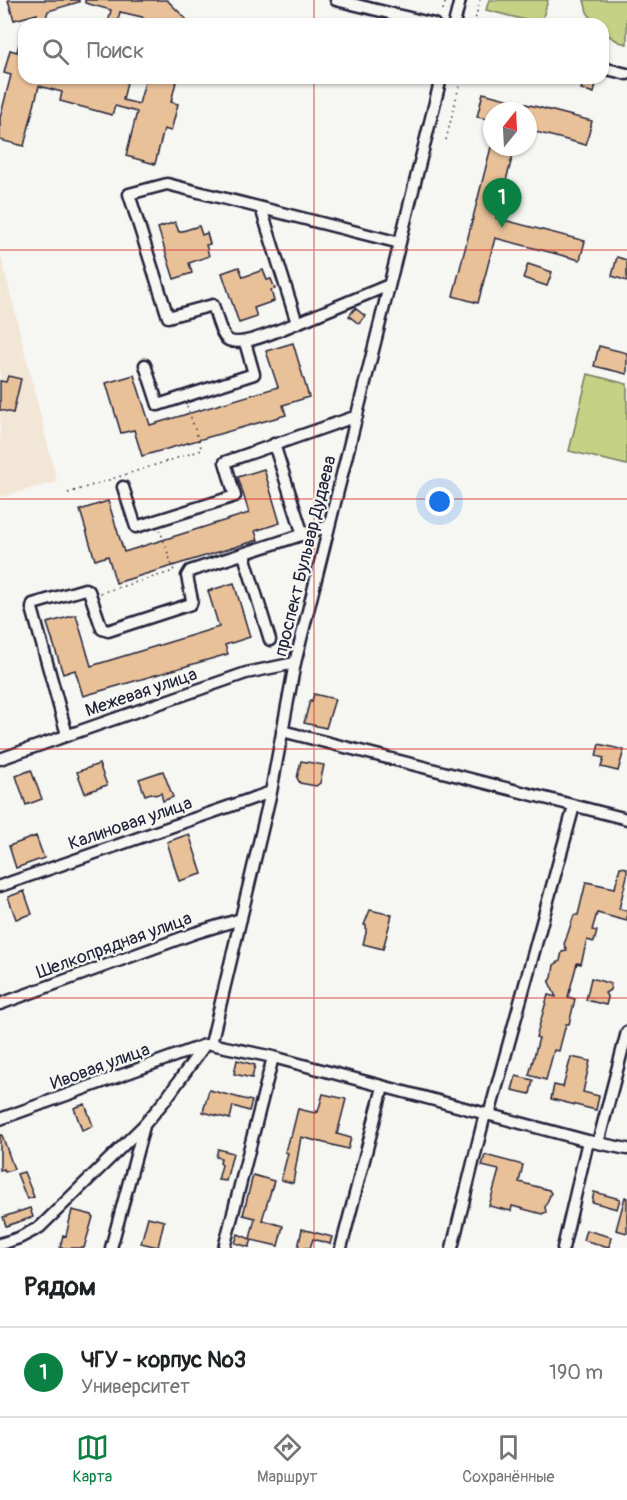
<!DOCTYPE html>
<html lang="ru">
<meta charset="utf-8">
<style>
:root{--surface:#fff;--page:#f2f2f2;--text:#202124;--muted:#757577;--line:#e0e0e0;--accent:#0b8043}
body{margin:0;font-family:Pangolin,sans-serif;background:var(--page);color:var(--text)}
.compass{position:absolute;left:483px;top:102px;width:54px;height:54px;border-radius:50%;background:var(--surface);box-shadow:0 2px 4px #0004;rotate:18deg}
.you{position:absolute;left:440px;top:502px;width:21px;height:21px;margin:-15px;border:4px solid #fff;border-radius:50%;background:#1a73e8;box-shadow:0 0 0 9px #1a73e833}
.badge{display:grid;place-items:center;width:39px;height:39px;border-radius:50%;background:var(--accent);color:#fff;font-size:20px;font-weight:700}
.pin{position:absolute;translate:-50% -50px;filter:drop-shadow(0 2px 3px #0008)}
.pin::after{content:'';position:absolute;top:32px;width:21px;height:18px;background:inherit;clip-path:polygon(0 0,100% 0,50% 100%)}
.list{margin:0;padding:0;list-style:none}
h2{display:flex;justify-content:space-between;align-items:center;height:78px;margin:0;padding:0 24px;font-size:26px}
h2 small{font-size:20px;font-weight:400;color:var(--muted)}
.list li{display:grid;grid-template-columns:39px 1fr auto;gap:18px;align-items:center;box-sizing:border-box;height:90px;padding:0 24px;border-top:2px solid var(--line)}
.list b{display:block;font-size:22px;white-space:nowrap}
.list p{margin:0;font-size:20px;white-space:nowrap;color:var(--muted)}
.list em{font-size:20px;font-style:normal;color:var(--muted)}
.icon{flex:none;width:33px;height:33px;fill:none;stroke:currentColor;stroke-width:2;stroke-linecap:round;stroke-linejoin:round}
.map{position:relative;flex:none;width:627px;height:1248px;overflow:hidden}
.search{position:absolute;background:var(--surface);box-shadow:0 2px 4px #0004;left:18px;right:18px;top:18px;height:66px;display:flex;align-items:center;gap:15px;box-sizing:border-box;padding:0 21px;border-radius:18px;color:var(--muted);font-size:22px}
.sheet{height:168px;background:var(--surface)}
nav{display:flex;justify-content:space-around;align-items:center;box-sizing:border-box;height:84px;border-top:2px solid var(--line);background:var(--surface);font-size:16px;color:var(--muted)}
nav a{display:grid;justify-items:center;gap:3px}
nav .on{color:var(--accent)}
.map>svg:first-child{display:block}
.built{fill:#f2e6d7}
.green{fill:#c5d184;stroke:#747a60;stroke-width:1.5}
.building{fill:#e9c199;stroke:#22223b;stroke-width:1.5}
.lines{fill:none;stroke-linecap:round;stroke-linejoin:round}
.minor-casing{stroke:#22223b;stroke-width:15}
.path{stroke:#22223b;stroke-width:1.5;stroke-dasharray:1.5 4.5;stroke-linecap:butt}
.minor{stroke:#f6f6f2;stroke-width:10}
.grid{fill:none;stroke:#d62828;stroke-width:1.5;stroke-opacity:0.55}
.labels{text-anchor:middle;stroke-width:4.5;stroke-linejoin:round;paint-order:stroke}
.street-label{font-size:18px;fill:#22223b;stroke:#f6f6f2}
</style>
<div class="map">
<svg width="627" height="1248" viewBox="0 0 627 1248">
<rect width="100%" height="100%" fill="#f6f6f2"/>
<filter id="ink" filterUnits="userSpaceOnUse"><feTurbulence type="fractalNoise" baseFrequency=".0167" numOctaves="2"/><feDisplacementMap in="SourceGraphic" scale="12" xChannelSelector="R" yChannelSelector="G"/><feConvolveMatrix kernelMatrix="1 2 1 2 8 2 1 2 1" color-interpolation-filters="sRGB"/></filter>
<g filter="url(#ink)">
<path class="built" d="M 0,252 L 57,482 L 0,497 Z"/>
<path class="green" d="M 489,0 L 548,0 L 541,24 L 486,10 Z
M 584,0 L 627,0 L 627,44 L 619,42 L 603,32 L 603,24 L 595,24 L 587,12 Z
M 588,374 L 627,384 L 627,465 L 569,451 Z"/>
<path class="building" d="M 8,0 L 79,0 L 79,2 L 48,11 L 44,24 L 35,24 L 37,14 L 14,20 Z
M 85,0 L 167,0 L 191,24 L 149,24 L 142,17 L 120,12 L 117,24 L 108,24 L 111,10 L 85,3 Z
M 21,36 L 24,36 L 24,78 L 38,78 L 58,83 L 59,78 L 128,78 L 123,100 L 139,104 L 146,78 L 177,78 L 171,102 L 178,104 L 171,131 L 164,129 L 155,164 L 126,156 L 137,112 L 115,106 L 112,115 L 60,101 L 62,92 L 39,86 L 24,146 L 0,140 L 0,118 L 11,75 L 4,73 L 10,50 L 17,52 Z
M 584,81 L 596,84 L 594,93 L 581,89 Z
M 483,93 L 592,121 L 586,145 L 528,130 L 528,111 L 492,111 L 492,120 L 477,117 Z
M 491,147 L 515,147 L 496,218 L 585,241 L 580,260 L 495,238 L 478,303 L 453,296 Z
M 175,222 L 179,232 L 199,226 L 202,235 L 207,233 L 210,244 L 206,245 L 209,256 L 189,263 L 192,273 L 174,279 L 158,228 Z
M 617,257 L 627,260 L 627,281 L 612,276 Z
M 528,264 L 552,272 L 547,286 L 523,278 Z
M 239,267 L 243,277 L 263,270 L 267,280 L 271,279 L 275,289 L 271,290 L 274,301 L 254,308 L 257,317 L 239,323 L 222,273 Z
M 355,308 L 365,316 L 359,324 L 349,316 Z
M 293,343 L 309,397 L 283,405 L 286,415 L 142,456 L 134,430 L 121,433 L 106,383 L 134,375 L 150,425 L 278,387 L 266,351 Z
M 599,346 L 627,353 L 627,374 L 594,366 Z
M 8,376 L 21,379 L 13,413 L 0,410 L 0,381 L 6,382 Z
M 264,469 L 280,523 L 255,531 L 258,540 L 116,583 L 108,556 L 95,560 L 80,510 L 108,501 L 124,552 L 249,513 L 238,477 Z
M 234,583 L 250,637 L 225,645 L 228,654 L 83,696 L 75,670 L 63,674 L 47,623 L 76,615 L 91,666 L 219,627 L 208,591 Z
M 314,694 L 335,699 L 326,728 L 304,723 L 310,700 L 312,701 Z
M 599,744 L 624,750 L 618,771 L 601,767 L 604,758 L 596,756 Z
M 301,761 L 324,765 L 320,783 L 316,786 L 300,783 L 297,778 Z
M 99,764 L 107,785 L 85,793 L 77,772 Z
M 31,770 L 42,799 L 26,805 L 16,776 Z
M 163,771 L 173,797 L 163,801 L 161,793 L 155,795 L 151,793 L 145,795 L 139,779 Z
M 189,834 L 202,874 L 179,881 L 167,842 Z
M 36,836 L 44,858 L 16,868 L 9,846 Z
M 620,867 L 627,868 L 627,876 L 619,909 L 627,911 L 627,921 L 597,913 L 592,930 L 597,931 L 594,942 L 587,940 L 581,964 L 577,963 L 568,997 L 575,999 L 569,1024 L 566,1024 L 559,1051 L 554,1050 L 546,1080 L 529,1075 L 539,1038 L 536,1037 L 548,995 L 556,997 L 549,982 L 552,978 L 554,965 L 560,961 L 562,952 L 567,951 L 564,944 L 566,939 L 574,915 L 578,915 L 586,882 L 615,888 Z
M 24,891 L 32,914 L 16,919 L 8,897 Z
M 370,910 L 392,915 L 383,949 L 363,944 L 366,933 L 366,925 L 364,925 Z
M 591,978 L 611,984 L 610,990 L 605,993 L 608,998 L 606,1005 L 586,1000 Z
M 571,1057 L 590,1061 L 583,1092 L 599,1096 L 596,1110 L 551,1099 L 554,1085 L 563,1087 Z
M 237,1060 L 255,1065 L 252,1078 L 234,1074 Z
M 516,1076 L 533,1080 L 530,1094 L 512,1090 Z
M 209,1090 L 252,1101 L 249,1111 L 233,1106 L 230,1119 L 203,1112 Z
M 323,1094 L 346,1099 L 337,1134 L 351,1138 L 348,1149 L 301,1137 L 293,1183 L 281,1180 L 288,1153 L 285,1152 L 289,1137 L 291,1137 L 298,1109 L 315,1113 L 316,1111 L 318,1112 Z
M 85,1104 L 93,1126 L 82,1130 L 74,1108 Z
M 0,1135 L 2,1135 L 14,1169 L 5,1172 L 4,1169 L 0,1170 Z
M 218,1149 L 233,1153 L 226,1181 L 218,1180 L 222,1165 L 220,1163 L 221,1158 L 216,1157 Z
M 485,1155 L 523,1165 L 519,1182 L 549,1190 L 551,1193 L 545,1207 L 546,1212 L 542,1214 L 512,1206 L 511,1211 L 489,1206 L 499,1170 L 482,1166 Z
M 24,1172 L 34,1197 L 27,1199 L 17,1174 Z
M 253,1175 L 274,1181 L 262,1220 L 283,1226 L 278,1246 L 252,1240 L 249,1247 L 235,1243 L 238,1234 L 250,1239 L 255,1218 L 243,1215 Z
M 594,1192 L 620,1199 L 617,1209 L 592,1202 Z
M 625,1197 L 627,1198 L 627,1233 L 616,1230 Z
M 30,1208 L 33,1217 L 6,1226 L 3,1217 Z
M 72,1210 L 92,1215 L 93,1217 L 84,1248 L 60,1248 L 63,1235 L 66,1236 Z
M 148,1217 L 164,1221 L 158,1247 L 141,1243 Z
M 302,1229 L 332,1237 L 330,1244 L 313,1239 L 310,1248 L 298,1248 Z
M 586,1230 L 611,1237 L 609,1247 L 583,1240 Z"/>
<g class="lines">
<g class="minor-casing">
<path id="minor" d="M 336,0 L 434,24
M 454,24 L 460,0
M 603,68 L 627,74
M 261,208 L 297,323 L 389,285
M 297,323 C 283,328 235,352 225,337 C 219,329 216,314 213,305 L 168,317 L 129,194 L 167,184 L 400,243
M 145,365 L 158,405 L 254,374 L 245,342
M 274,444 L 303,535
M 123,487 L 136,527 L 235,496 L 225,462 L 357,416
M 244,555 L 270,640
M 282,731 L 627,819
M 67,735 L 32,608 L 33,604 L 85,589 L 89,591 L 102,629 L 108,631 L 191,604 L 192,600 L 187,576 L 190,571 L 329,526
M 0,759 L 246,673 L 295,663
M 0,886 L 271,792
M 0,1004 L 195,933 L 241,919
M 211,1044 L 271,792 L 295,663 L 441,78
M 211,1044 L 273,1057 L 588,1141 L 627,1149
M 489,1115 L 574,806
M 0,1119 L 205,1045
M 598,1143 L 627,1032
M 0,1244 L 19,1238 L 40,1227 L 144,1125 L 166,1099 L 204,1046
M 111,1248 L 144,1126
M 224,1248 L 273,1057
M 341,1248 L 383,1087
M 452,1248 L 485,1114
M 563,1248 L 588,1141"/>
</g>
<path class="path" d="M 443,10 L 446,0
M 474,24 L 480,0
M 446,140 L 461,78
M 68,493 L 202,450 L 187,406
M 100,593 L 174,571 L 160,530"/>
<use href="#minor" class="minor"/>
</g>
</g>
<path class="grid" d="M 314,0 L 314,24M 314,78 L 314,1248M 0,250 L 627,250M 0,499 L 627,499M 0,749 L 627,749M 0,998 L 627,998"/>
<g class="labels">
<g class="street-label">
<text transform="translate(305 556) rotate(-76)" y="6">проспект Бульвар Дудаева</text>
<text transform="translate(141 692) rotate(-19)" y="6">Межевая улица</text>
<text transform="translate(130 823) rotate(-19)" y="6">Калиновая улица</text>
<text transform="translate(114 945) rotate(-20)" y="6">Шелкопрядная улица</text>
<text transform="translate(100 1066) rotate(-20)" y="6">Ивовая улица</text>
</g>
</g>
</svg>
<svg class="compass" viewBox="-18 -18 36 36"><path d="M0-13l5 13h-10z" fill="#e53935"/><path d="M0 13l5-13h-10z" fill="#757577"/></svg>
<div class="you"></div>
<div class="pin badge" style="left:502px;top:228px">1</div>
<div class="search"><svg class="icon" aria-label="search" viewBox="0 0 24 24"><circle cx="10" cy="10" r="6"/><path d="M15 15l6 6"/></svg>Поиск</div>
</div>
<section class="sheet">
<h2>Рядом<small></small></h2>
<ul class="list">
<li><span class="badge">1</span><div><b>ЧГУ - корпус №3</b><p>Университет</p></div><em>190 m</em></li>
</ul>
</section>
<nav>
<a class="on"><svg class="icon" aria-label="map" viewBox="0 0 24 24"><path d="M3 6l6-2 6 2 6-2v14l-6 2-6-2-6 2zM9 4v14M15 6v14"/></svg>Карта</a>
<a><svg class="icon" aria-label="directions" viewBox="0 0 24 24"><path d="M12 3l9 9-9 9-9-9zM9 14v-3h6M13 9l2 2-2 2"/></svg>Маршрут</a>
<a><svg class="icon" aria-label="saved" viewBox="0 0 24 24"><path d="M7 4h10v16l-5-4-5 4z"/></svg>Сохранённые</a>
</nav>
